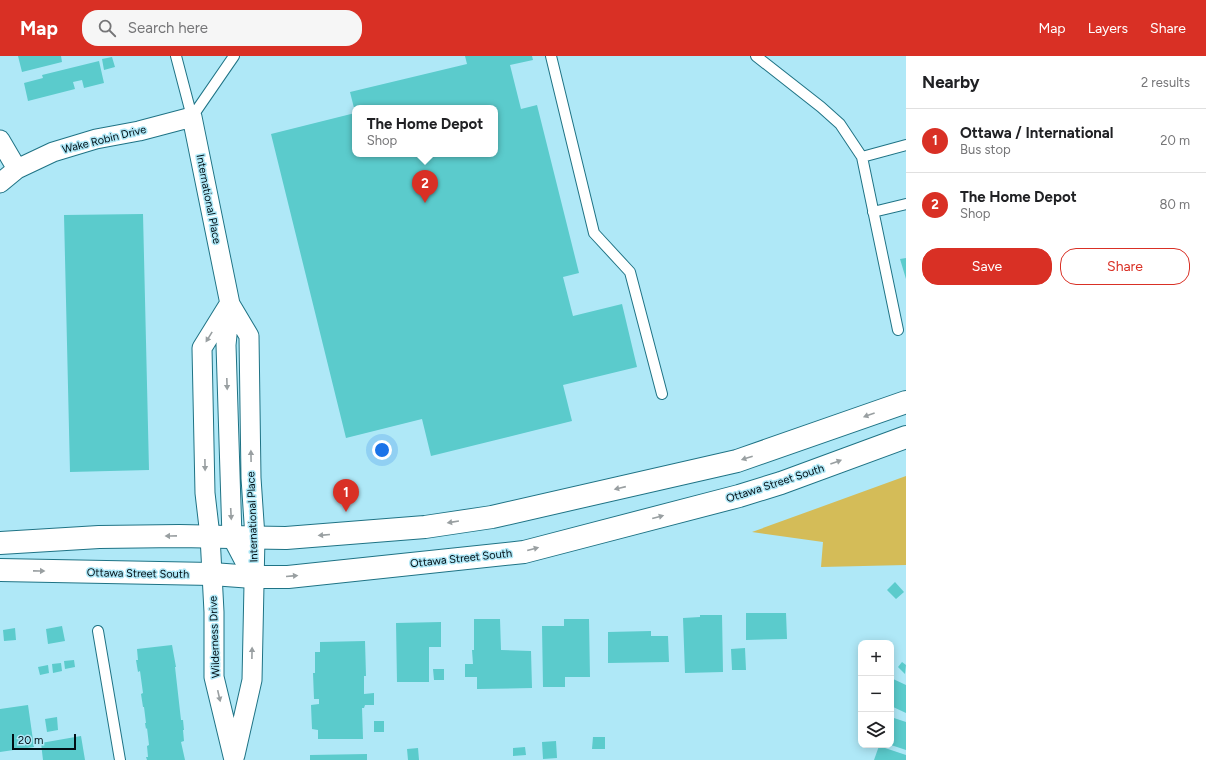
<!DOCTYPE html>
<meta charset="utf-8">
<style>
:root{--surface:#fff;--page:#f6f6f6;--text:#202124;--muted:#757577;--line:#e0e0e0;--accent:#d93025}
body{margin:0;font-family:Figtree,sans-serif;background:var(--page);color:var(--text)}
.controls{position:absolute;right:12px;bottom:12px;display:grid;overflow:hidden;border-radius:8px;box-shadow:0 2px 10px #0003}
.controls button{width:36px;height:36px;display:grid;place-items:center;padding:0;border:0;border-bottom:1px solid var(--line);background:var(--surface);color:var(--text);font:20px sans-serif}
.scale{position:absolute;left:12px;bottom:10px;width:64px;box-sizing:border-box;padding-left:4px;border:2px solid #000e14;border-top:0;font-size:11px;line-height:14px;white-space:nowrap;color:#000e14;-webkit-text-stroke:3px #afe8f7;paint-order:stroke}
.you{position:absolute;left:382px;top:394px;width:14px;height:14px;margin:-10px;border:3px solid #fff;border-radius:50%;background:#1a73e8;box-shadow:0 0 0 6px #1a73e833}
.badge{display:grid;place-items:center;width:26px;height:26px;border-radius:50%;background:var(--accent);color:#fff;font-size:13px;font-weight:700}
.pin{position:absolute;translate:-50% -33px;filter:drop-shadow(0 1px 2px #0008)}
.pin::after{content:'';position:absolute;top:21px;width:14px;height:12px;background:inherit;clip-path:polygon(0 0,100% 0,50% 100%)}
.popup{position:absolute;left:352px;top:49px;width:146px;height:52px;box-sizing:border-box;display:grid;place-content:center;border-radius:8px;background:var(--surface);filter:drop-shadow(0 1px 3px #0005);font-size:13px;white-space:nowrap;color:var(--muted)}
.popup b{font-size:15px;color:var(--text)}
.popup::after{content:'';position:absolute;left:50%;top:100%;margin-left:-8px;border:8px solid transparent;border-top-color:var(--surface)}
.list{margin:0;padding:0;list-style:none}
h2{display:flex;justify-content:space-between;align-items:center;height:52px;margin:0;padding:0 16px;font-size:17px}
h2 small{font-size:13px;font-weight:400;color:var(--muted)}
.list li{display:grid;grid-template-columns:26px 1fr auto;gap:12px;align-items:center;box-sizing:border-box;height:64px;padding:0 16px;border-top:1px solid var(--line)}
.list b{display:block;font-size:15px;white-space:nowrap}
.list p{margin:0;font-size:13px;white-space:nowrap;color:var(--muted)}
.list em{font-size:13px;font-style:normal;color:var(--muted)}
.actions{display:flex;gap:8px;padding:12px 16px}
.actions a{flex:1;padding:9px 0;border:1px solid var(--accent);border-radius:16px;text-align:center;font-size:14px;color:var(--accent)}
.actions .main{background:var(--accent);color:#fff}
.icon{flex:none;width:22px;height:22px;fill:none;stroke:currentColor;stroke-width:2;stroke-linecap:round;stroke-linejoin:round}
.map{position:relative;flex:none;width:906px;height:704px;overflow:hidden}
header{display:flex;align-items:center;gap:24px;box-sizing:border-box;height:56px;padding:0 20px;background:var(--accent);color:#fff}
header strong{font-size:19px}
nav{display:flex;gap:22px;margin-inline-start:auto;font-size:14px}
.search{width:280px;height:36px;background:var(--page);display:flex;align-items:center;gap:10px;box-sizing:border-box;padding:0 14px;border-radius:16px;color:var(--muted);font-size:15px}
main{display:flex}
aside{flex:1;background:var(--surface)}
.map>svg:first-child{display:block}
.green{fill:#d4bc58}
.building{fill:#5bcbcc}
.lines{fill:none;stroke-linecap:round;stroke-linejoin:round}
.service-casing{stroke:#1f7385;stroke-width:12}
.minor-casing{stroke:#1f7385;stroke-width:21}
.secondary-casing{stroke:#1f7385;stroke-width:24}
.service{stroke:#fff;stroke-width:10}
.minor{stroke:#fff;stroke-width:19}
.secondary{stroke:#fff;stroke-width:22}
.oneway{fill:#999fa1}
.labels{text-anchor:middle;stroke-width:3;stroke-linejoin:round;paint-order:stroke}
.street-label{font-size:11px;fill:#000e14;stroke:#afe8f7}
</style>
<header>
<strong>Map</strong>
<div class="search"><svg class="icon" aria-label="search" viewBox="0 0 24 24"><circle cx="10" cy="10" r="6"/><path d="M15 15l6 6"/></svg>Search here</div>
<nav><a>Map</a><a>Layers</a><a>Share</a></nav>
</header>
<main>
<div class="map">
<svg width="906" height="704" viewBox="0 0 906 704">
<rect width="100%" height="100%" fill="#afe8f7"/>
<path class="green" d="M 906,420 L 906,509 L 821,511 L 823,486 L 752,476 Z"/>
<path class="building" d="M 18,0 L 61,0 L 62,6 L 22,16 Z
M 465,0 L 532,0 L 533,4 L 510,9 L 521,53 L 537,49 L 579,217 L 563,221 L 573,260 L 622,248 L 637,311 L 563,329 L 572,365 L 431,400 L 422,363 L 346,382 L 271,78 L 355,57 L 355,98 L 495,98 L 495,52 L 354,52 L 350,36 L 467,8 Z
M 112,1 L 115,11 L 104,14 L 102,3 Z
M 99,5 L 104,27 L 84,32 L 82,24 L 73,26 L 75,33 L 28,45 L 24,27 L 43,22 L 42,19 Z
M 143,158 L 149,414 L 70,416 L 64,159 Z
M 906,202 L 906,223 L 900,203 Z
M 895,526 L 904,536 L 896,543 L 887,534 Z
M 746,557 L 786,557 L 787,583 L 746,584 Z
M 700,559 L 722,559 L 723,616 L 685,617 L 683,562 L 700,561 Z
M 474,563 L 500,563 L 501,594 L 531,595 L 532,632 L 477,633 L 477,621 L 465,621 L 465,608 L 473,608 L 472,594 L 474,594 Z
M 564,563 L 589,563 L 590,621 L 565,621 L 565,631 L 543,631 L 542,570 L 564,570 Z
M 441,566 L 441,591 L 429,591 L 429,626 L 397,626 L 396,567 Z
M 62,570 L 65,585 L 48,588 L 46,573 Z
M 15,572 L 16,584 L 4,585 L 3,574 Z
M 651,575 L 651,580 L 668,580 L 669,606 L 608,607 L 608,576 Z
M 365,585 L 366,620 L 364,620 L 364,638 L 374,637 L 374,649 L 365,649 L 364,652 L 362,652 L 363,683 L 318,683 L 318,674 L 312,673 L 311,649 L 319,648 L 319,643 L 314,643 L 313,617 L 315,617 L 315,596 L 320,596 L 320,586 Z
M 172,589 L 176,611 L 175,611 L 181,664 L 183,664 L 184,674 L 183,674 L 184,685 L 181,686 L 185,704 L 147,704 L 146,701 L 148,701 L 147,690 L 149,689 L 147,672 L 146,673 L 145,667 L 146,667 L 144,651 L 143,651 L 141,638 L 143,637 L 140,615 L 138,616 L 136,604 L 138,604 L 137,593 Z
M 745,592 L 746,614 L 732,614 L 731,593 Z
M 74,604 L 75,611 L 65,613 L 64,605 Z
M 902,606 L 906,609 L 905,618 L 898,611 Z
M 61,607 L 62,615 L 53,617 L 52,608 Z
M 48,609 L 49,617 L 40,619 L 38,611 Z
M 433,613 L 444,613 L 444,624 L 434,624 Z
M 891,622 L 906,629 L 906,657 L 891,650 Z
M 28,649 L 34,691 L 0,696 L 0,653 Z
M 57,661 L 58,674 L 47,676 L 45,663 Z
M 891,661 L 906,666 L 906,694 L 891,689 Z
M 374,665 L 384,665 L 384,676 L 374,676 Z
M 81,680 L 85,704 L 43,704 L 41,687 Z
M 593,681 L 605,681 L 605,693 L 592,693 Z
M 556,685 L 557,702 L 543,703 L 542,686 Z
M 879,690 L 906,699 L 906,704 L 874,704 Z
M 525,691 L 526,699 L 513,700 L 513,692 Z
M 418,692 L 419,704 L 408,704 L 407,693 Z
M 367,698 L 367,704 L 310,704 L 310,699 Z"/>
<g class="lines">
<g class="service-casing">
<path id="service" d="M 176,0 L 192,61
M 551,0 L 594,177 L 630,216 L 662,338
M 756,0 L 821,51 L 840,68 L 862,101 L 898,274
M 192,61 L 234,0
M 862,101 L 906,89
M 873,156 L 906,148
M 98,575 L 120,704"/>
</g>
<g class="minor-casing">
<path id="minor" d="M 0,84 L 17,113
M 0,127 L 17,113 L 53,96 L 96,83 L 139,75 L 192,61 L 230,248 L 226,289 L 232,481 L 253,521
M 230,248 L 249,280 L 251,422 L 255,481 L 252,624 L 235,699
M 228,250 L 202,292 L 205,437 L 210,480 L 214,556 L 214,621 L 234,704"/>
</g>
<g class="secondary-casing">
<path id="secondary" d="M 0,487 L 99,481 L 179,480 L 286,482 L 425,471 L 492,461 L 737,405 L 906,346
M 0,514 L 212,518 L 253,521 L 288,521 L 524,496 L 739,440 L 781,427 L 906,381"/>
</g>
<use href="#service" class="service"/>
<use href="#minor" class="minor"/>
<use href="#secondary" class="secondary"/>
</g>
<defs><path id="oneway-solid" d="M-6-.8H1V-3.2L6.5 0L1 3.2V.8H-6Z"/></defs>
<g class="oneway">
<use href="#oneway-solid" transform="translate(209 281) rotate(122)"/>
<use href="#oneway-solid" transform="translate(227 328) rotate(88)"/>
<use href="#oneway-solid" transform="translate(869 359) rotate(160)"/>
<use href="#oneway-solid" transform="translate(251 400) rotate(-91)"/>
<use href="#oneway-solid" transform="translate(747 402) rotate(162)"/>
<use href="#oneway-solid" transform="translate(836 406) rotate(-20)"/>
<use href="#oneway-solid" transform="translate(205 409) rotate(89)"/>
<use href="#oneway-solid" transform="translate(620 432) rotate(167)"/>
<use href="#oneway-solid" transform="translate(231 458) rotate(87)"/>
<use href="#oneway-solid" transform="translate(658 461) rotate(-15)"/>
<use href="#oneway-solid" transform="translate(453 466) rotate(171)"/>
<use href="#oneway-solid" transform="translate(324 479) rotate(175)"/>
<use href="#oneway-solid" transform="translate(171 480) rotate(179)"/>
<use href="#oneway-solid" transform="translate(533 493) rotate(-15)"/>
<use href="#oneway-solid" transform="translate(39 515) rotate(1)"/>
<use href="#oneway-solid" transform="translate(292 520) rotate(-5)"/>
<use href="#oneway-solid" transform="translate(252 597) rotate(-89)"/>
<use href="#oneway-solid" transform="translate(219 640) rotate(77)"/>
</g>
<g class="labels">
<g class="street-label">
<text transform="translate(104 83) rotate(-14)" y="4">Wake Robin Drive</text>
<text transform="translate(209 143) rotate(79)" y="4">International Place</text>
<text transform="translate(775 427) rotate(-18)" y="4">Ottawa Street South</text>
<text transform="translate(252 461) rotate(-92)" y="4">International Place</text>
<text transform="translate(461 502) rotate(-6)" y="4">Ottawa Street South</text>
<text transform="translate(138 517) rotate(1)" y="4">Ottawa Street South</text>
<text transform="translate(214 581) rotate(-92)" y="4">Wilderness Drive</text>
</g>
</g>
</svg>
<div class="controls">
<button>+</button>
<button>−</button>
<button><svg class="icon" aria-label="layers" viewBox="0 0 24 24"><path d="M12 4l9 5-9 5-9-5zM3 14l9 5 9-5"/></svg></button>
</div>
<div class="scale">20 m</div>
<div class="you"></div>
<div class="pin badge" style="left:346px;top:456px">1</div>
<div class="pin badge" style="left:425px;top:147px">2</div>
<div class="popup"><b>The Home Depot</b>Shop</div>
</div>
<aside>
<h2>Nearby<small>2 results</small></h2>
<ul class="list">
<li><span class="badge">1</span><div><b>Ottawa / International</b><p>Bus stop</p></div><em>20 m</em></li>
<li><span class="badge">2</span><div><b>The Home Depot</b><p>Shop</p></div><em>80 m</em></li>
</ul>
<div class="actions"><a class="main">Save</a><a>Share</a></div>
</aside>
</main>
